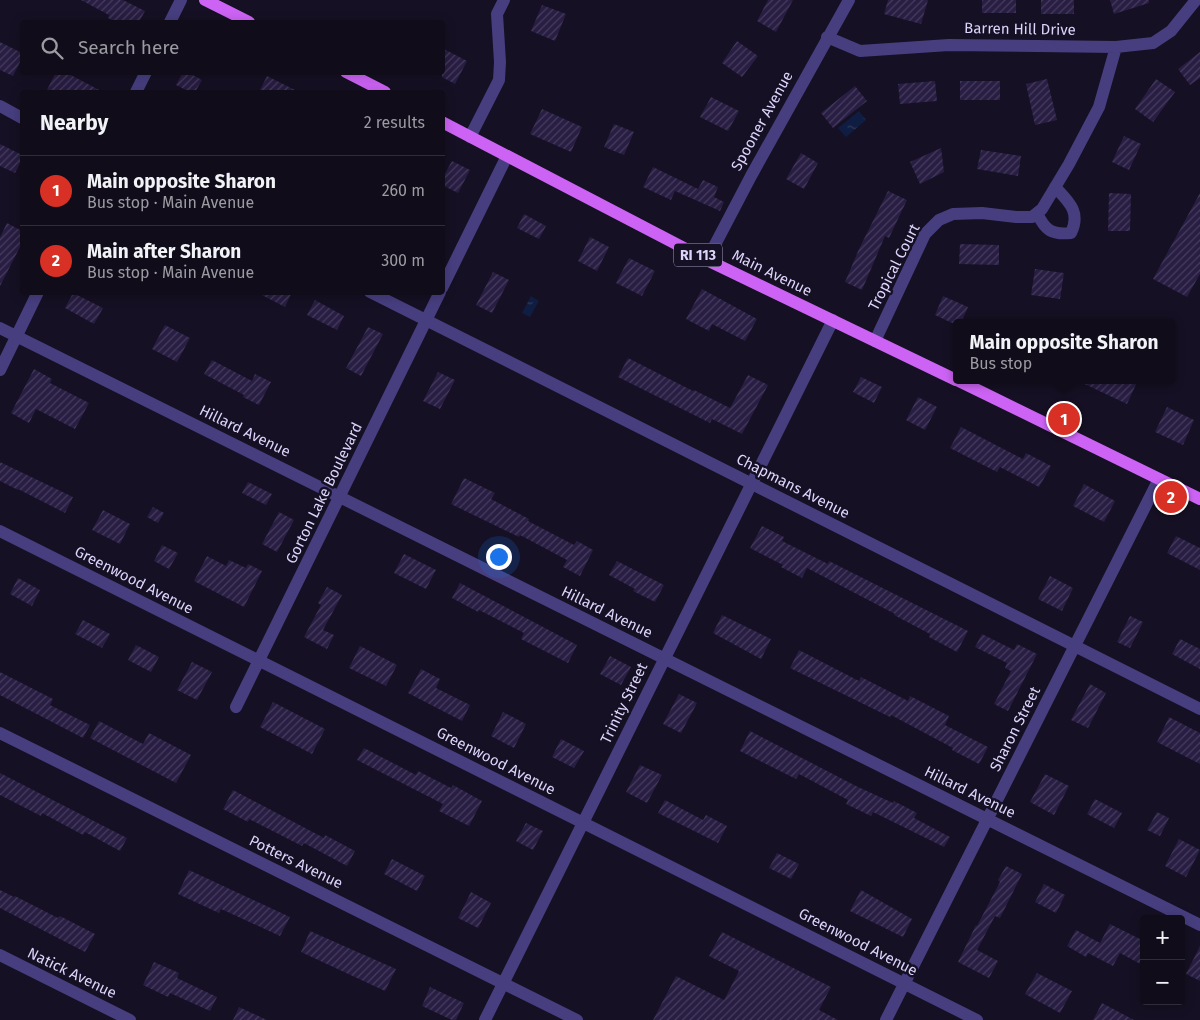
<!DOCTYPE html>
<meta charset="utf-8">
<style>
:root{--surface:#100c1a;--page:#191523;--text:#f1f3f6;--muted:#9c9ba2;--line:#302c39;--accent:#d93025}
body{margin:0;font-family:"Fira Sans",sans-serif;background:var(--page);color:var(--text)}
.controls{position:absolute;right:15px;bottom:15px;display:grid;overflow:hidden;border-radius:5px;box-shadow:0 2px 12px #0003}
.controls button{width:45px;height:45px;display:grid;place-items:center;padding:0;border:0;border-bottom:1px solid var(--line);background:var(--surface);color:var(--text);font:25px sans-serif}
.you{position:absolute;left:498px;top:556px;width:18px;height:18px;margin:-12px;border:4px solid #fff;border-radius:50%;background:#1a73e8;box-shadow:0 0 0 8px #1a73e833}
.badge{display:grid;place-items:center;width:32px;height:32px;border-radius:50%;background:var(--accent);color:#fff;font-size:16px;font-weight:700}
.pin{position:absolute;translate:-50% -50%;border:2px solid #fff;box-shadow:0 1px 5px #0006}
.popup{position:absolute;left:953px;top:319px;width:222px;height:65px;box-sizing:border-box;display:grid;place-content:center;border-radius:5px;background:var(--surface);filter:drop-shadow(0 1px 4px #0005);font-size:16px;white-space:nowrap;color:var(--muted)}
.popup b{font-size:19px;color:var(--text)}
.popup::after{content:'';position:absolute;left:50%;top:100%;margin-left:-10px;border:10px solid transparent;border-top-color:var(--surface)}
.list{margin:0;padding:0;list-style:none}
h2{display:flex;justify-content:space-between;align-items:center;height:65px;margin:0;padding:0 20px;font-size:21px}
h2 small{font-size:16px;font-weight:400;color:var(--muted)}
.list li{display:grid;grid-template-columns:32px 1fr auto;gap:15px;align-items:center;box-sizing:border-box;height:70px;padding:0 20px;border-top:1px solid var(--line)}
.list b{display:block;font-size:19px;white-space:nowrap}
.list p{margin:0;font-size:16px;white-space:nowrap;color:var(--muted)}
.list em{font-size:16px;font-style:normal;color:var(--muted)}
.icon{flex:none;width:28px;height:28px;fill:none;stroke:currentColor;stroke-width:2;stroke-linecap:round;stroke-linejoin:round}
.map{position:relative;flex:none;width:1200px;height:1020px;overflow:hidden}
.search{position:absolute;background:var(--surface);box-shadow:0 2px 12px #0003;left:20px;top:20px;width:425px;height:55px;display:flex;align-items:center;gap:12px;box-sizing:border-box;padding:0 18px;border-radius:5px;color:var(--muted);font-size:19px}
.panel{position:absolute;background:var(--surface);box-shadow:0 2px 12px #0003;left:20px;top:90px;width:425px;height:205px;border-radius:5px}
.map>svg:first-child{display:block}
.water{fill:url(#water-ripples)}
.building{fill:url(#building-hatch)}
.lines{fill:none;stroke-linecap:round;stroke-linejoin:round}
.minor{stroke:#473e7f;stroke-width:12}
.major{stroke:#cd63f4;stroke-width:12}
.labels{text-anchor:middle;stroke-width:5;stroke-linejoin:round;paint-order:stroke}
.shield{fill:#151023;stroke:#a199bb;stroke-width:1}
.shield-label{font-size:14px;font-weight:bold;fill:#ddd4fc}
.street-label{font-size:15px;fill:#ddd4fc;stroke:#151023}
</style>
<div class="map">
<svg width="1200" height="1020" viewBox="0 0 1200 1020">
<defs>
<pattern id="water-ripples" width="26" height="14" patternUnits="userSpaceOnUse" patternTransform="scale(1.25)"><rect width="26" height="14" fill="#0f1d42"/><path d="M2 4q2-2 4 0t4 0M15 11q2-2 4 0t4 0" fill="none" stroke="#323d5e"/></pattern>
<pattern id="building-hatch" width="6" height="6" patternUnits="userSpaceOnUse" patternTransform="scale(1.25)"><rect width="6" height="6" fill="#281d42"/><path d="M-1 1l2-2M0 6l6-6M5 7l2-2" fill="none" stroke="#473d5e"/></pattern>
</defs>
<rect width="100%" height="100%" fill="#151023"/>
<path class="water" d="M 859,111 L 866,120 L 846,137 L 838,128 Z
M 531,296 L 539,301 L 530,317 L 522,313 Z"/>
<path class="building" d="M 81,0 L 123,0 L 145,11 L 139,22 L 116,22 L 108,18 L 109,15 Z
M 768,0 L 793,0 L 776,32 L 757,21 Z
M 888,0 L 928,0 L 921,24 L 884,14 Z
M 982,0 L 1016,0 L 1016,13 L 982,13 Z
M 1041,0 L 1074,0 L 1074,14 L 1041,14 Z
M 1110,0 L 1149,0 L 1149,3 L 1114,14 Z
M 542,5 L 566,14 L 555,41 L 531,31 Z
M 737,41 L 758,56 L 742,77 L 722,63 Z
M 0,42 L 22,53 L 22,58 L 13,76 L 0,70 Z
M 442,48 L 467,61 L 455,84 L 442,77 Z
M 1200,52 L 1200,78 L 1190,85 L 1178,69 Z
M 56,72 L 65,72 L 103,92 L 46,92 Z
M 183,72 L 187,72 L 202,80 L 195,92 L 190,92 L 176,85 Z
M 267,76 L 299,92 L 259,92 Z
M 1047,79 L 1057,120 L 1035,125 L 1026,84 Z
M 1156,79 L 1175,92 L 1153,122 L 1135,109 Z
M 935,81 L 937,101 L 900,104 L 898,84 Z
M 960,81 L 1000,81 L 1000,100 L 960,100 Z
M 855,86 L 867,101 L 833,128 L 821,113 Z
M 711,97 L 739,111 L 728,131 L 700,117 Z
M 542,109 L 582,127 L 571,152 L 530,134 Z
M 614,124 L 634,132 L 624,155 L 604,147 Z
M 1124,136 L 1141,144 L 1129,170 L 1112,162 Z
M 0,144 L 22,155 L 22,159 L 15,173 L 0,166 Z
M 941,148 L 944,172 L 920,184 L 910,162 Z
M 981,150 L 1021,156 L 1018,176 L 977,169 Z
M 801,153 L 818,163 L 804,189 L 786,179 Z
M 452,161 L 470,170 L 458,193 L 442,185 L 442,179 Z
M 653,167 L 698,189 L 703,180 L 718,187 L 714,197 L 724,202 L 720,211 L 675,191 L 671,200 L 643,187 Z
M 888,191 L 907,200 L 889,238 L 885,236 L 862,290 L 845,282 L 859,249 Z
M 1109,193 L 1131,194 L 1130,231 L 1108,231 Z
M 1200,193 L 1200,274 L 1187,297 L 1153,279 Z
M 524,214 L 546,226 L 539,239 L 517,228 Z
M 7,223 L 22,231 L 22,243 L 0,286 L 0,237 Z
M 590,237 L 609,247 L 597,271 L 578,261 Z
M 960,244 L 999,245 L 999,265 L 959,264 Z
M 629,258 L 655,271 L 642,296 L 616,283 Z
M 1035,269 L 1064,273 L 1060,299 L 1031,295 Z
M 493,272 L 509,280 L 492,313 L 476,305 Z
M 702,289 L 757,319 L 745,341 L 712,324 L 709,331 L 686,319 Z
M 256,292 L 292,292 L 285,307 Z
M 73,293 L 103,308 L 94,324 L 65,308 Z
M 943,296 L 968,307 L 961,323 L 952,323 L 935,315 Z
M 315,300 L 344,316 L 337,330 L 307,315 Z
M 165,325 L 190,338 L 177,362 L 152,349 Z
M 368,327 L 383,334 L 361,376 L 346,368 Z
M 628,358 L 693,391 L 694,390 L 730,408 L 748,375 L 768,385 L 742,434 L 712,419 L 710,423 L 618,377 Z
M 212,360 L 252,381 L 255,374 L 271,382 L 259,405 L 243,397 L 244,395 L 204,374 Z
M 34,369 L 52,379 L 50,383 L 89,403 L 75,429 L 36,409 L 29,423 L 11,413 Z
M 438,372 L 455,380 L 440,409 L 423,401 Z
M 861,377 L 882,387 L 874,403 L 853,392 Z
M 1076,380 L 1138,380 L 1127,404 Z
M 918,397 L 937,407 L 925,430 L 906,420 Z
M 1167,407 L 1194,420 L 1183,445 L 1155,432 Z
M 961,427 L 1023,459 L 1026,453 L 1051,466 L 1039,487 L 1000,467 L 997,472 L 950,448 Z
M 0,462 L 73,497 L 65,513 L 18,489 L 18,490 L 0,481 Z
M 464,478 L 495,493 L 491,499 L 529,519 L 528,521 L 574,545 L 577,541 L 593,550 L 580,576 L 563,567 L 567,560 L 520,535 L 519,537 L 451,504 Z
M 248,482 L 272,494 L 266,505 L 242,493 Z
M 1084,484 L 1115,501 L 1104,522 L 1073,506 Z
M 153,507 L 164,513 L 158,523 L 147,517 Z
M 103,510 L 130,524 L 120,544 L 92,530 Z
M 279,512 L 294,520 L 277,552 L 262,544 Z
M 762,526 L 784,537 L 782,541 L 828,564 L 829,561 L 968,631 L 957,652 L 929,637 L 930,634 L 894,615 L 895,614 L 807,568 L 802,578 L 781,567 L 783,565 L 750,548 Z
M 1176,536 L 1200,548 L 1200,570 L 1167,553 Z
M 162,545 L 178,553 L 169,569 L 154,561 Z
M 404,554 L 436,570 L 426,589 L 394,573 Z
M 207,556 L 226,566 L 229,560 L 246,568 L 248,564 L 262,571 L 244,607 L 194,581 Z
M 617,561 L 664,585 L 655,602 L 633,591 L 635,589 L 609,575 Z
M 1050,576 L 1073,588 L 1062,611 L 1038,599 Z
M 18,578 L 40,590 L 32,606 L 10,594 Z
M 460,583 L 577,645 L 568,663 L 521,639 L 524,633 L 479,610 L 478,612 L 452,598 Z
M 327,587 L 342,595 L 323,630 L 334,635 L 327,649 L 304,637 L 321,605 L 318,603 Z
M 722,615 L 771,639 L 761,659 L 713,633 Z
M 1130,616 L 1143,622 L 1130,648 L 1117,642 Z
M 83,620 L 110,634 L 102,648 L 75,634 Z
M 982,634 L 1014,650 L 1017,644 L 1037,654 L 1008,711 L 994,704 L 1011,671 L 1005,668 L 1007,663 L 975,647 Z
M 1180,639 L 1200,649 L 1200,669 L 1172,654 Z
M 136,645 L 159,657 L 151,672 L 128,660 Z
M 360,646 L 397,665 L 386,686 L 349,668 Z
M 799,650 L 859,681 L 861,677 L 908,701 L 910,696 L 949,716 L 945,725 L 988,747 L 979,764 L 952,750 L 953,748 L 891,715 L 890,717 L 790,668 Z
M 610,656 L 631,667 L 621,685 L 600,674 Z
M 192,662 L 212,672 L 197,700 L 177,690 Z
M 421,669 L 440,679 L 436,688 L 470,705 L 462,721 L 408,693 Z
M 0,672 L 53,699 L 50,705 L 90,725 L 83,738 L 0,695 Z
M 1090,684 L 1106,693 L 1088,728 L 1071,720 Z
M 679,694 L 697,703 L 681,733 L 663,724 Z
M 273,702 L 325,729 L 312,754 L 260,727 Z
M 503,712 L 526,724 L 514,748 L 491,736 Z
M 1169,717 L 1200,733 L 1200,764 L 1157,742 Z
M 99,721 L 143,744 L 149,733 L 191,755 L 176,783 L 90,738 Z
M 750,731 L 856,786 L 893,803 L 894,801 L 917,813 L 914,818 L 950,837 L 944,847 L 873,812 L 871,816 L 846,804 L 848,800 L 799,774 L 796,779 L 740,751 Z
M 561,739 L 584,751 L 574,768 L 552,757 Z
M 364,748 L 416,775 L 418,771 L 451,788 L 453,785 L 482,801 L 469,826 L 439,811 L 443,804 L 357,760 Z
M 640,765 L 662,775 L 647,803 L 626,792 Z
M 0,773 L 127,838 L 120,851 L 85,832 L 83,835 L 42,813 L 41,816 L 0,795 Z
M 1045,774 L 1069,786 L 1054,815 L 1030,802 Z
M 233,790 L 324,838 L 325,835 L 355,851 L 347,866 L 304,843 L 302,846 L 249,819 L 248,822 L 223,809 Z
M 1095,799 L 1122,813 L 1114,828 L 1087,814 Z
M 665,800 L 703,820 L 706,815 L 727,826 L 718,843 L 658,813 Z
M 1157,812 L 1169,818 L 1160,836 L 1147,830 Z
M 526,823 L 543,831 L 533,850 L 516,841 Z
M 1179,839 L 1200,850 L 1186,877 L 1165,866 Z
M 777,853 L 799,864 L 791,879 L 769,868 Z
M 392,859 L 425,876 L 417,891 L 384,874 Z
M 1006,866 L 1022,874 L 1000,918 L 995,916 L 977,950 L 998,961 L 989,978 L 958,962 L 976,925 L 977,926 L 1000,882 L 998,880 Z
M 189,870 L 290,917 L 280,936 L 221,909 L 219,913 L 178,894 Z
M 1044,884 L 1065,895 L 1056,913 L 1035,902 Z
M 0,890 L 14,897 L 15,896 L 58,918 L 60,916 L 95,934 L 85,952 L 0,908 Z
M 861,890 L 912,919 L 903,937 L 850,911 Z
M 471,892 L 491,903 L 478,928 L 458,918 Z
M 1110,924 L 1144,941 L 1144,966 L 1120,953 L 1113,966 L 1088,953 L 1086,957 L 1067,946 L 1076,930 L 1100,943 Z
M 310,931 L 396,969 L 385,991 L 301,952 Z
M 722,932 L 831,987 L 819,1010 L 838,1020 L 653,1020 L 676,976 L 724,1000 L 739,971 L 709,956 Z
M 1200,946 L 1200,981 L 1186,974 Z
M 154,962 L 179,973 L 177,978 L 217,997 L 210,1011 L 170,993 L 168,997 L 143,985 Z
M 1037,973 L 1072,991 L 1060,1013 L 1025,994 Z
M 430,987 L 464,1003 L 456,1020 L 452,1020 L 422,1006 Z
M 1102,1003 L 1134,1020 L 1093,1020 Z
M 239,1007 L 267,1020 L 233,1020 Z"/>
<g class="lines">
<path class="minor" d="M 170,22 L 181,0
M 827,37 L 860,51 L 949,45 L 1116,47 L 1153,43 L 1171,31 L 1196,0
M 136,92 L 146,72
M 0,106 L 22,118
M 470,137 L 499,80 L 500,62 L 497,14 L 504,0
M 1037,213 C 1045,230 1051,235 1071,233 C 1081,212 1069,202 1055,187
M 707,260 L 751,176 L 849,0
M 442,288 L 507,156
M 370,292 L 1200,709
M 0,328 L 1200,925
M 875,341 L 925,234 L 939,220 L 953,214 L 982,213 L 1016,217 L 1032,217 L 1042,209 L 1069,164 L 1099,107 L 1116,47
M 0,370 L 38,292
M 0,531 L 977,1020
M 236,707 L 440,292
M 0,733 L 577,1020
M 0,955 L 130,1020
M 485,1020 L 833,320
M 886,1020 L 1159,479"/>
<path class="major" d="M 205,0 L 249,22
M 346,72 L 385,92
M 442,122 L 707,260 L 956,380
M 957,380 L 1200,499"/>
</g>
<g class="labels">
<rect class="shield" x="674" y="243.5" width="48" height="23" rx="4"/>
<g class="shield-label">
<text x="698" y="260">RI 113</text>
</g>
<g class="street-label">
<text transform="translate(1020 29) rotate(1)" y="5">Barren Hill Drive</text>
<text transform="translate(762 121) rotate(-61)" y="5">Spooner Avenue</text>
<text transform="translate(894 267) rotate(-63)" y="5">Tropical Court</text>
<text transform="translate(772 273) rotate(26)" y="5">Main Avenue</text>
<text transform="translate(245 431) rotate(26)" y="5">Hillard Avenue</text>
<text transform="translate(793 486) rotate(27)" y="5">Chapmans Avenue</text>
<text transform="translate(324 493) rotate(-64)" y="5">Gorton Lake Boulevard</text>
<text transform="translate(134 580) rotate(27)" y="5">Greenwood Avenue</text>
<text transform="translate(607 612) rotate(26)" y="5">Hillard Avenue</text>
<text transform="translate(624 703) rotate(-64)" y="5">Trinity Street</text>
<text transform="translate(1015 729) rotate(-63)" y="5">Sharon Street</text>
<text transform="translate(496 761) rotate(27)" y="5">Greenwood Avenue</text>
<text transform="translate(970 792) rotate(26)" y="5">Hillard Avenue</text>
<text transform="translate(296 862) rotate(26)" y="5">Potters Avenue</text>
<text transform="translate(858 942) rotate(27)" y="5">Greenwood Avenue</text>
<text transform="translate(72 973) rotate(26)" y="5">Natick Avenue</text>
</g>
</g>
</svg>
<div class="controls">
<button>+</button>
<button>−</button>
</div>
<div class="you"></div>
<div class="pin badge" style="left:1064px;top:419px">1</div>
<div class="popup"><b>Main opposite Sharon</b>Bus stop</div>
<div class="pin badge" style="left:1171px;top:497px">2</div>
<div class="search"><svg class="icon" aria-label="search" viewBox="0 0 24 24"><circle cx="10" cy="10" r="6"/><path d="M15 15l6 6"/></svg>Search here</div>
<section class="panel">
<h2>Nearby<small>2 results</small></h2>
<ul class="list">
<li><span class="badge">1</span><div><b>Main opposite Sharon</b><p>Bus stop · Main Avenue</p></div><em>260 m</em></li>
<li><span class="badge">2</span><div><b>Main after Sharon</b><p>Bus stop · Main Avenue</p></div><em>300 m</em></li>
</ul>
</section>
</div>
